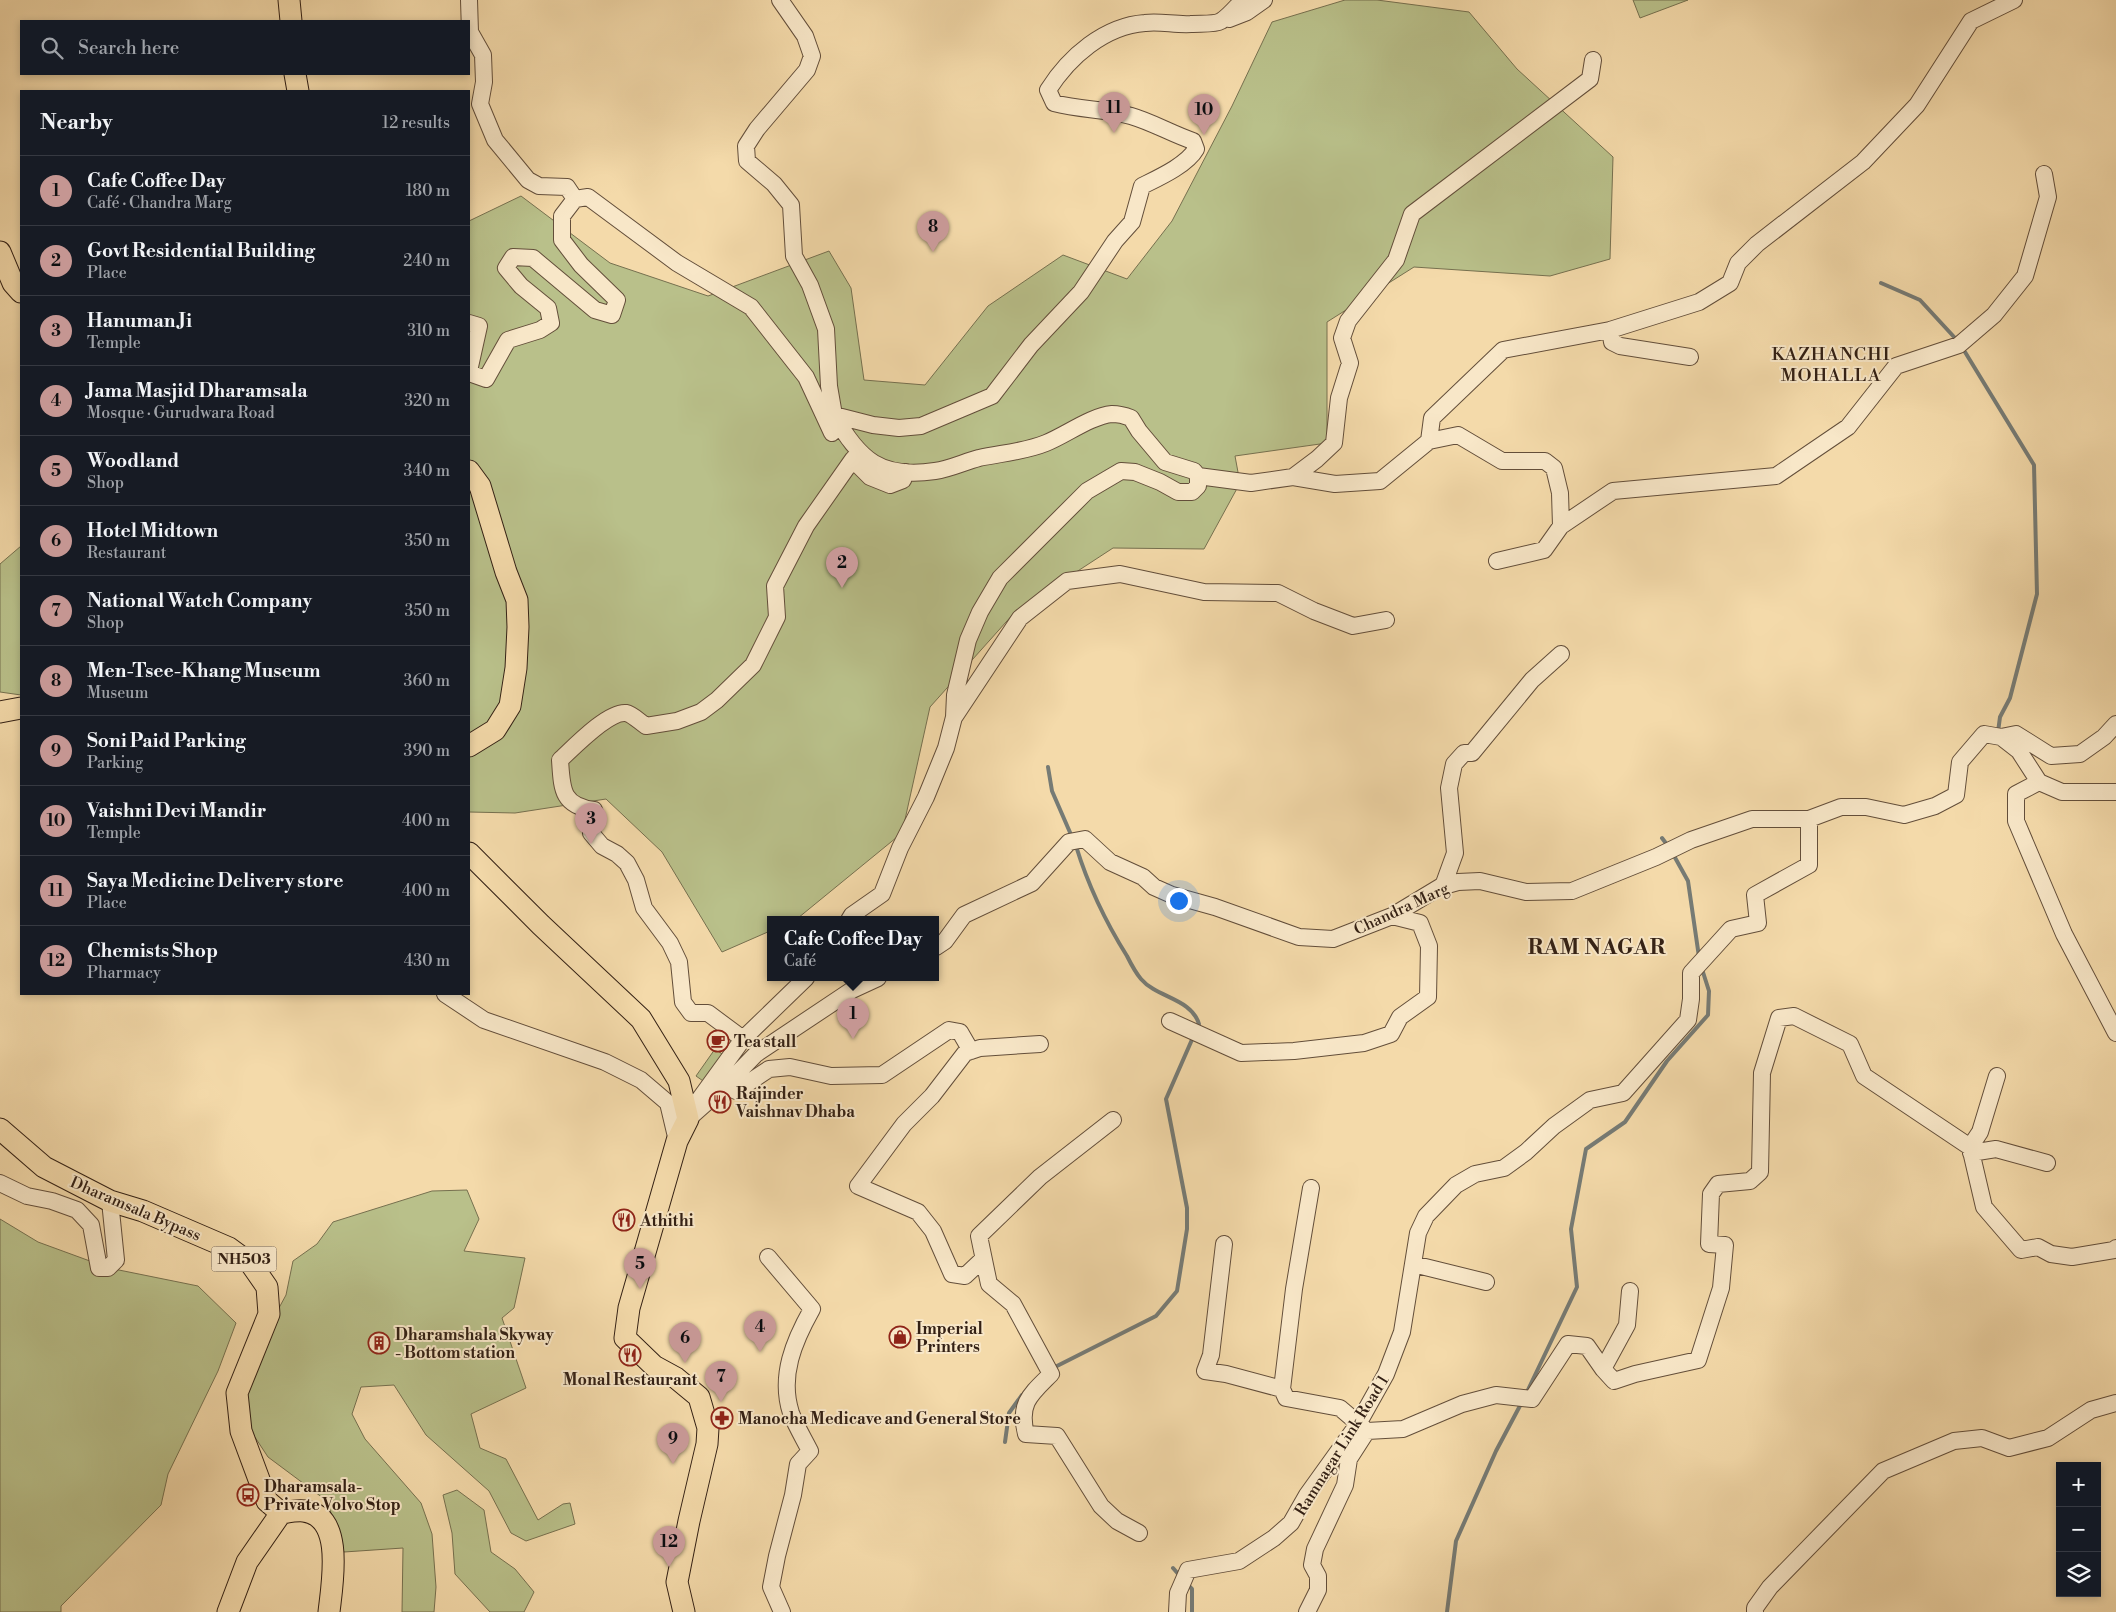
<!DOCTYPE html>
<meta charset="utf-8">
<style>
:root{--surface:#171b24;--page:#242831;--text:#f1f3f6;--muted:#9ea1a6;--line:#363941;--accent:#c59692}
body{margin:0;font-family:"Libre Bodoni",serif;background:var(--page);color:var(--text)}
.controls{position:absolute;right:15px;bottom:15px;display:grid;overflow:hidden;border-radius:0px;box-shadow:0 2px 8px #0003}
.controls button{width:45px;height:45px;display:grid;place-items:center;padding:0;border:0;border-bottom:1px solid var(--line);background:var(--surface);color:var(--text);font:25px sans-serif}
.you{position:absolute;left:1178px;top:900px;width:18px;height:18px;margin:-12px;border:4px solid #fff;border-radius:50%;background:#1a73e8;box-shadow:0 0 0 8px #1a73e833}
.badge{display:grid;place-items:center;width:32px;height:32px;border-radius:50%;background:var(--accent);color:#111;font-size:16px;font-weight:700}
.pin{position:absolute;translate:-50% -41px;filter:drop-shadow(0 1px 2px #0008)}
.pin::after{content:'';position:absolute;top:26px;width:18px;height:15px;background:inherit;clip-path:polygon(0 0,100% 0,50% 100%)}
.popup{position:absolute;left:767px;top:916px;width:172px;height:65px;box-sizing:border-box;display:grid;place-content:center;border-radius:0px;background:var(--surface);filter:drop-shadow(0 1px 4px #0005);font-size:16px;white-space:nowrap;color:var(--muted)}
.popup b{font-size:19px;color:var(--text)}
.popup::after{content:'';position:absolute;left:50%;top:100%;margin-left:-10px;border:10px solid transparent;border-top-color:var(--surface)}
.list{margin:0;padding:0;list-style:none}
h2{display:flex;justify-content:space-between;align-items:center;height:65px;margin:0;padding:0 20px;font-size:21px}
h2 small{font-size:16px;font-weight:400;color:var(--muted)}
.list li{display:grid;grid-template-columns:32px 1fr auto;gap:15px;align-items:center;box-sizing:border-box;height:70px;padding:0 20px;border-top:1px solid var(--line)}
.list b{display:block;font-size:19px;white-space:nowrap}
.list p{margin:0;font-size:16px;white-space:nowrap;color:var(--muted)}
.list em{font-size:16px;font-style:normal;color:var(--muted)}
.icon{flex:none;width:28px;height:28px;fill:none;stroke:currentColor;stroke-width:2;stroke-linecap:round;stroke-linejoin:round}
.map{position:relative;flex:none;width:2116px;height:1612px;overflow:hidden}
.search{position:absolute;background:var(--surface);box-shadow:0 2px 8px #0003;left:20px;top:20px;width:450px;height:55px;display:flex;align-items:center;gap:12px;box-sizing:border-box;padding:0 18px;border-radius:0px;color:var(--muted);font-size:19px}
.panel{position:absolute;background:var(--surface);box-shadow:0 2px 8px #0003;left:20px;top:90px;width:450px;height:905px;border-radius:0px}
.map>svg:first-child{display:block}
.green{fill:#b9c08a;stroke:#76704f}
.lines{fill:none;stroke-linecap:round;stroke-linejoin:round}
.stream{stroke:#767b75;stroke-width:4}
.minor-casing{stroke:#634e3a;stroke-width:18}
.major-casing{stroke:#332014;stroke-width:23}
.minor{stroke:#f8e7c8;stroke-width:16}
.major{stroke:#f4daaa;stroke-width:21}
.labels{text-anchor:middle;stroke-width:4;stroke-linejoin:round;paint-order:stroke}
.shield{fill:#f8e7c8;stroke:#6e5c4a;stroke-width:1}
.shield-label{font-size:15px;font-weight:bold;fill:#332014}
.street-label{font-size:16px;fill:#332014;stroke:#f8e7c8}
.poi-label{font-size:16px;font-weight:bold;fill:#332014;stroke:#f8e7c8;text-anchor:start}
.neighbourhood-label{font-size:18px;letter-spacing:1px;fill:#332014;stroke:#f8e7c8}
.district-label{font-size:21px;font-weight:bold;letter-spacing:1px;fill:#332014;stroke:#f8e7c8}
</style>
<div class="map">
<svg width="2116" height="1612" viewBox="0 0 2116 1612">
<rect width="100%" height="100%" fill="#f4daaa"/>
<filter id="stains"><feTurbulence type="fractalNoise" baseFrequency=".004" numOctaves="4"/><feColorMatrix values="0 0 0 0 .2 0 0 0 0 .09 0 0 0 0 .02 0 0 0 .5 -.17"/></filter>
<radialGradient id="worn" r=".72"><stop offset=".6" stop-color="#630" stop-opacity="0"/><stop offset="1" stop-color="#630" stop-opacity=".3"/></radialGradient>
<path class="green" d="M 1345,0 L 1377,0 L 1469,12 L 1517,69 L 1613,157 L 1610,259 L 1550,276 L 1414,267 L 1327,322 L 1327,443 L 1235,456 L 1240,483 L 1204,549 L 1113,548 L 1015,612 L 930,707 L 902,833 L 798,918 L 794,920 L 770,920 L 770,931 L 722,952 L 662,852 L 606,799 L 515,813 L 469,812 L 469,221 L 521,196 L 610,263 L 708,296 L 829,251 L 851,288 L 864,380 L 925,385 L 988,306 L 1063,255 L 1127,279 L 1172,221 L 1232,106 L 1272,22 Z
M 1633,0 L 1688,0 L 1640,18 Z
M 21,546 L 21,695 L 0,692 L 0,564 Z
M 715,1049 L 725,1056 L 706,1083 L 696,1076 Z
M 467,1190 L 479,1219 L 464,1251 L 525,1258 L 514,1308 L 502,1318 L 526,1388 L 471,1414 L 480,1448 L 506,1459 L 538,1520 L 563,1504 L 570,1503 L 575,1524 L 526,1541 L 511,1533 L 489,1491 L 426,1435 L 394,1385 L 361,1387 L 352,1414 L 365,1439 L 421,1503 L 432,1534 L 436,1587 L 434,1612 L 402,1612 L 403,1548 L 344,1552 L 327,1501 L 268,1457 L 241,1416 L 243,1374 L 286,1295 L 293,1261 L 317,1244 L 333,1222 L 432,1191 Z
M 0,1219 L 38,1242 L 109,1268 L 198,1286 L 236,1323 L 218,1371 L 168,1474 L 161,1505 L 61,1606 L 61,1612 L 0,1612 Z
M 457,1490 L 484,1510 L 491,1552 L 515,1569 L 534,1592 L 524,1612 L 490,1612 L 455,1574 L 452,1533 L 443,1495 Z"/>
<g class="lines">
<path class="stream" d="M 1881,283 L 1920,300 L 1955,338
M 1965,352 L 2034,465 L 2037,594 L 2010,698 L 2000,717 L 1998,732
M 1048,767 L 1052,791 L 1072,837
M 1662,838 L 1668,846
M 1076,846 C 1088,885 1105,921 1127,956 C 1131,964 1135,972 1141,979 C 1157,998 1191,998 1199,1024 L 1197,1029
M 1673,854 L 1688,881 L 1699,957
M 1053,1368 L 1156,1316 L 1177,1291 L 1187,1229 L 1187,1208 L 1166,1099 L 1194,1035
M 1526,1394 L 1577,1287 L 1571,1229 L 1586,1149 L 1625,1122 L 1667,1061 L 1708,1015 L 1709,991 L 1702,969
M 1005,1442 L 1009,1413 L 1022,1395
M 1173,1568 L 1180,1576
M 1186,1583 L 1192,1589 L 1192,1612
M 1447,1612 L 1456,1541 L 1496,1451 L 1522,1402"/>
<g class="minor-casing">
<path id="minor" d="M 469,0 L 470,32 L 483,55 L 484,82 L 480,104 L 495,140 L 528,180 L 539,186 L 567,187 L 575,199
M 780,0 L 805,36 L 812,56 L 807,70 L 757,129 L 746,146 L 747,161 L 774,184 L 791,205 L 794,256 L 810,285 L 826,329 L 829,386 L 834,415
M 1229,19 L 1247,12 L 1264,0
M 469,323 L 479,326 L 469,371
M 1610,330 L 1612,342 L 1620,346 L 1690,357
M 469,373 L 486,379 L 508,340 L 540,330 L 551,323 L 548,308 L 521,286 L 506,268 L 513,257 L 533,258 L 595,310 L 612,315 L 617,300 L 581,265 L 562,240 L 562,216 L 575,199 L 588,197 L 677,263 L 751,307 L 806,377 L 832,433
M 1429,441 L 1458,435 L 1502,461 L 1545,461 L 1554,468 L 1560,493 L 1561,526
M 853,460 L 870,477 L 890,485 L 903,480 L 906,472
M 1198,476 L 1251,483 L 1293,477 L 1335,484 L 1380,481 L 1429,441 L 1432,418 L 1503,350 L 1610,330 L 1699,302 L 1730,283 L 1738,263 L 1757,244 L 1863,162 L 1917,105 L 1971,21 L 2014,0
M 1293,477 L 1317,459 L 1334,443 L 1339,398 L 1350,363 L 1342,338 L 1348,321 L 1396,260 L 1412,214 L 1590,79 L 1593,60
M 1497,561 L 1544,550 L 1561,526 L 1613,491 L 1776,476 L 1848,427 L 1896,366 L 1959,345 L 1994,315 L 2025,276 L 2048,197 L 2044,174
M 955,716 L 1020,618 L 1067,581 L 1120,574 L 1204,592 L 1278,593 L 1314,611 L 1353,626 L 1386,620
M 2001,737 L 2016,734 L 2051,756 L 2080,754 L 2104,737 L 2116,724
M 2039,782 L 2016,794 L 2016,821 L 2064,934 L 2116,1033
M 1443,886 L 1455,853 L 1449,788 L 1454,764 L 1464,753 L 1472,753 L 1532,680 L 1561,654
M 849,920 L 852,915 L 882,894 L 900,848 L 926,797 L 946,748 L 954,717 L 955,695 L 968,640 L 980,612 L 1000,578 L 1087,491 L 1121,471 L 1135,472 L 1160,482 L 1178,492 L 1192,492 L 1198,486 L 1198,476 L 1194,471 L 1165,462 L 1139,431 L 1131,418 C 1126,416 1118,414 1112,414 C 1091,416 1066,435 1046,443 C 1024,452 1002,453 979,458 C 964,462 950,469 935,471 C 881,479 859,460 834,415 L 873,425 L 899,428 L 921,426 L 992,396 L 1031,345 L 1081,292 L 1115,241 L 1132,222 L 1142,186 C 1158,178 1187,165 1196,149 L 1193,141 C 1172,134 1152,122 1131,116 C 1106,109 1080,110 1054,103 L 1048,90 C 1069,57 1104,26 1145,23 C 1160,21 1175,25 1191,24 C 1199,23 1214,25 1221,21 C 1229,16 1236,7 1243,0
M 936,947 L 945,941 L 964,915 L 1032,883 L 1069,842 L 1085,839 L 1110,862 L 1143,877 L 1154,887 L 1172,895 L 1215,907 L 1299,937 L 1333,939 L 1392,916 L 1440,887 L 1458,882 L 1480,881 L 1526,892 L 1572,891 L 1656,857 L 1691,840 L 1752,819 L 1809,819 L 1841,807 L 1866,807 L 1904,815 L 1935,806 L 1956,795 L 1960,762 L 1984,734 L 2001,737 L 2019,751 L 2039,782 L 2062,792 L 2116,792
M 445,994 L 484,1020 L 605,1062 L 641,1080 L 668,1103 L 677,1141
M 1170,1021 L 1241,1053 L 1294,1051 L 1364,1043 L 1391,1034 L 1400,1017 L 1428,997 L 1429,946 L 1420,923 L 1392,916
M 743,1039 L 708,1013 L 691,1013 L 683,1002 L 679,962 L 670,943 L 644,908 L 636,880 L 627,863 L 617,854 L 602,846 L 591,833 L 593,824 L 597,818 L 594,810 C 561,806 562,788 560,760 C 573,748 608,711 626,713 C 632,714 640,722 646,726 L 677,721 L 701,712 L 717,700 L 753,665 L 777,617 L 775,586 L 806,526 L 853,459
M 724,1087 L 726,1086 L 736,1091 L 769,1069 L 790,1067 L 831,1076 L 882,1075 L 949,1030 L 960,1032 L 971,1051
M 698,1101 L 743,1039 L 806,978
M 688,1119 L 724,1087 L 756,1054 L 852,990 L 878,978
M 1113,1120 L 1040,1177 L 979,1236 L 989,1284 L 1013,1304 L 1051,1374 C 1031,1394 1018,1403 1026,1434 L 1057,1436 L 1101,1506 L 1117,1521 L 1139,1533
M 1970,1147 L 1980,1132 L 1997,1076
M 1971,1153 L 1996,1149 L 2047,1163
M 0,1183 L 27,1196 L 52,1201 L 77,1210 L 91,1225 L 99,1268 L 108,1268 L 116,1260 L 110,1201
M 1224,1244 L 1211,1355 L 1205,1371 L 1226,1374 L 1282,1389 L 1286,1398 L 1340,1408 L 1367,1431 L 1403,1429 L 1462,1404 L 1496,1395 L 1532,1399 L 1568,1344 L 1587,1346 L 1603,1369 L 1614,1381 L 1635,1374 L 1698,1360 L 1721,1288 L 1725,1245 L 1709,1244 L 1711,1194 L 1718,1184 L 1750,1181 L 1760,1172 L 1762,1073 L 1779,1018 L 1794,1016 L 1850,1044 L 1864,1076 L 1970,1147 L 1984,1207 L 2021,1250 L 2038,1247 L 2051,1254 L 2072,1257 L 2114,1250 L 2116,1248
M 768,1257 L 812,1309 C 794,1341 779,1376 791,1413 C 796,1426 804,1439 810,1451 L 798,1464 L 793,1495 L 777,1556 L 771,1587 L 782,1612
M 983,1259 L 965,1276 L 952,1274 L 933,1231 L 918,1212 L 858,1186 L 904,1124 L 932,1096 L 965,1053 L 980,1048 L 1040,1044
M 1413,1264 L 1486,1282
M 1603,1369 L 1627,1325 L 1630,1291
M 1282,1389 L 1294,1289 L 1311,1188
M 1177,1612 L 1178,1593 L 1188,1570 L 1239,1561 L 1274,1538 L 1291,1523 L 1307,1495 L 1358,1424 L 1386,1374 L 1402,1332 L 1418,1233 L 1426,1216 L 1456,1185 L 1475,1174 L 1504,1168 L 1526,1152 L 1554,1126 L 1590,1100 L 1623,1093 L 1688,1020 L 1691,999 L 1691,973 L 1731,929 L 1758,923 L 1755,895 L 1809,865 L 1809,819
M 1307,1612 L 1318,1590 L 1318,1576 L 1312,1565 L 1315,1549 L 1345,1485 L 1349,1459 L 1367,1431
M 1755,1612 L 1755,1608 L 1770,1587 L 1883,1471 L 1954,1441 L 1982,1438 L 2009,1448 L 2048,1438 L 2091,1410 L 2116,1403"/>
</g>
<g class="major-casing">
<path id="major" d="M 289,0 L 291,21
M 295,74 L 298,91
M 0,252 L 13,283 L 21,292
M 469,471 L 480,486 L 506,572 L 517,600 L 518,627 L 516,668 L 510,706 L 495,730 L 469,746
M 0,712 L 21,708
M 469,853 L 541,925 L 641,1019 L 679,1081 L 688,1119 L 677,1141 L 629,1308 L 625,1338 L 654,1366 L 676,1378 L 699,1397 L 708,1428 L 707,1444 L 689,1521 L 677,1582 L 684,1612
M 0,1129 L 44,1167 L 110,1201 L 143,1211 L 229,1248 L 251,1264 L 267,1287 L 269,1314 L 237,1393 L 241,1431 L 267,1501 L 281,1513
M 228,1612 L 247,1562 L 281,1513 C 288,1512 297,1510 304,1511 C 345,1516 332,1584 329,1612"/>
</g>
<use href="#minor" class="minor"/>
<use href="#major" class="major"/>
</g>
<defs>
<g id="cafe-ring" transform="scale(1.125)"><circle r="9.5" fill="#f8e7c8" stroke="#8f2418" stroke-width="1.5"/><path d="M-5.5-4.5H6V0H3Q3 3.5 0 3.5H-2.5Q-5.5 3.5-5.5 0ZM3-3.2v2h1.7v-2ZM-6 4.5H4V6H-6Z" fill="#8f2418"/></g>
<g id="restaurant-ring" transform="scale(1.125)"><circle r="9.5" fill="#f8e7c8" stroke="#8f2418" stroke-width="1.5"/><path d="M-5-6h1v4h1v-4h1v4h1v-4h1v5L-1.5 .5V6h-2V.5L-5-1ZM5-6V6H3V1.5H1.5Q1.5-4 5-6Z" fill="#8f2418"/></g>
<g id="shop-ring" transform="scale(1.125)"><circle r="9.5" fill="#f8e7c8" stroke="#8f2418" stroke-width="1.5"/><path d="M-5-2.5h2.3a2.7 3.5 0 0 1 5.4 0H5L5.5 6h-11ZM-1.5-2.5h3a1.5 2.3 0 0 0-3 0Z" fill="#8f2418"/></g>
<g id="building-ring" transform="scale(1.125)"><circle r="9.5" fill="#f8e7c8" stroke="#8f2418" stroke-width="1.5"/><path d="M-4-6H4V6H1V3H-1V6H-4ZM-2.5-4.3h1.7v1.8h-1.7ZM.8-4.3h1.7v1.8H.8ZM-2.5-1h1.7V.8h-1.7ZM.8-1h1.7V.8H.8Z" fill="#8f2418"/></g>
<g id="pharmacy-ring" transform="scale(1.125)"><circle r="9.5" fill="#f8e7c8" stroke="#8f2418" stroke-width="1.5"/><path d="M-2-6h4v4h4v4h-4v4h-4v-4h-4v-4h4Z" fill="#8f2418"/></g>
<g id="bus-ring" transform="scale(1.125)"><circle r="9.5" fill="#f8e7c8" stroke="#8f2418" stroke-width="1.5"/><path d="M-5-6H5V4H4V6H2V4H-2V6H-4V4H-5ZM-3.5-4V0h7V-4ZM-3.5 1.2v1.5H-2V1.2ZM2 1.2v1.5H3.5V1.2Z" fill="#8f2418"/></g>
</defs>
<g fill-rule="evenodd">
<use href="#cafe-ring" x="718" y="1041"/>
<use href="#restaurant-ring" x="720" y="1102"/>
<use href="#restaurant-ring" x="624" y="1220"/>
<use href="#shop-ring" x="900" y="1337"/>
<use href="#building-ring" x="379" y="1343"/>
<use href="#restaurant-ring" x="630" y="1355"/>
<use href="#pharmacy-ring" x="722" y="1418"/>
<use href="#bus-ring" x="248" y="1495"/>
</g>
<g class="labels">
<rect class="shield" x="211.5" y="1246.5" width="65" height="25" rx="4"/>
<g class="shield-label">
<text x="244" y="1264">NH503</text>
</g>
<g class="street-label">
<text transform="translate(1401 908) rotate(-25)" y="6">Chandra Marg</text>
<text transform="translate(136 1208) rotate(23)" y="6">Dharamsala Bypass</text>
<text transform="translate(1341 1445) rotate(-58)" y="6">Ramnagar Link Road 1</text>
</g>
<g class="poi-label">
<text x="734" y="1047">Tea stall</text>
<text x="736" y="1099">Rajinder<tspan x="736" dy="18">Vaishnav Dhaba</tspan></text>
<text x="640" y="1226">Athithi</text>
<text x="916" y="1334">Imperial<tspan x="916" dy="18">Printers</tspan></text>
<text x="395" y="1340">Dharamshala Skyway<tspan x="395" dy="18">- Bottom station</tspan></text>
<text x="630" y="1385" text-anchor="middle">Monal Restaurant</text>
<text x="738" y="1424">Manocha Medicave and General Store</text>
<text x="264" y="1492">Dharamsala-<tspan x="264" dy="18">Private Volvo Stop</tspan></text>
</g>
<g class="neighbourhood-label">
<text x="1831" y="360">KAZHANCHI<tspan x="1831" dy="21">MOHALLA</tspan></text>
</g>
<g class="district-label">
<text x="1597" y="954">RAM NAGAR</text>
</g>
</g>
<rect width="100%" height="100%" filter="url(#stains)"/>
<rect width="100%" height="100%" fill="url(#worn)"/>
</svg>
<div class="controls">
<button>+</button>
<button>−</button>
<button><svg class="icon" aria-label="layers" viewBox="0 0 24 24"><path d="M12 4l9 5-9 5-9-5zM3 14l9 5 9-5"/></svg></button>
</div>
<div class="you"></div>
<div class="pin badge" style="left:853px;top:1039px">1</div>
<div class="popup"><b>Cafe Coffee Day</b>Café</div>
<div class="pin badge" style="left:842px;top:588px">2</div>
<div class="pin badge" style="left:591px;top:844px">3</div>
<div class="pin badge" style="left:760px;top:1352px">4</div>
<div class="pin badge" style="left:640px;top:1289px">5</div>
<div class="pin badge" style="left:685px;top:1363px">6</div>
<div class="pin badge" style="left:721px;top:1402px">7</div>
<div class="pin badge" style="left:933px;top:252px">8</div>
<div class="pin badge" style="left:673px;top:1464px">9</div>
<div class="pin badge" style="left:1204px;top:135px">10</div>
<div class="pin badge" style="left:1114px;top:133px">11</div>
<div class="pin badge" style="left:669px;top:1567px">12</div>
<div class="search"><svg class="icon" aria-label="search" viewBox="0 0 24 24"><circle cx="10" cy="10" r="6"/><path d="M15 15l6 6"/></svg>Search here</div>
<section class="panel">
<h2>Nearby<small>12 results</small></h2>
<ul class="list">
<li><span class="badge">1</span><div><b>Cafe Coffee Day</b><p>Café · Chandra Marg</p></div><em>180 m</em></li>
<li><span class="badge">2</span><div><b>Govt Residential Building</b><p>Place</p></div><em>240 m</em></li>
<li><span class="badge">3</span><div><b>Hanuman Ji</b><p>Temple</p></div><em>310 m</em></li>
<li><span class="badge">4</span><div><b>Jama Masjid Dharamsala</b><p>Mosque · Gurudwara Road</p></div><em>320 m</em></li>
<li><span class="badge">5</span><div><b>Woodland</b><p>Shop</p></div><em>340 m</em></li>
<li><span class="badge">6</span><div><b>Hotel Midtown</b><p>Restaurant</p></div><em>350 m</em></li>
<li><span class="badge">7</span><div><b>National Watch Company</b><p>Shop</p></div><em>350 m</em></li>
<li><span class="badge">8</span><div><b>Men-Tsee-Khang Museum</b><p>Museum</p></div><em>360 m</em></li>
<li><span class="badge">9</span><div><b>Soni Paid Parking</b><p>Parking</p></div><em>390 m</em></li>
<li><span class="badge">10</span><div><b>Vaishni Devi Mandir</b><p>Temple</p></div><em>400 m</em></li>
<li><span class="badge">11</span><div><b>Saya Medicine Delivery store</b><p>Place</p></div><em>400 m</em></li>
<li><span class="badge">12</span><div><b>Chemists Shop</b><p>Pharmacy</p></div><em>430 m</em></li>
</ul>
</section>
</div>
